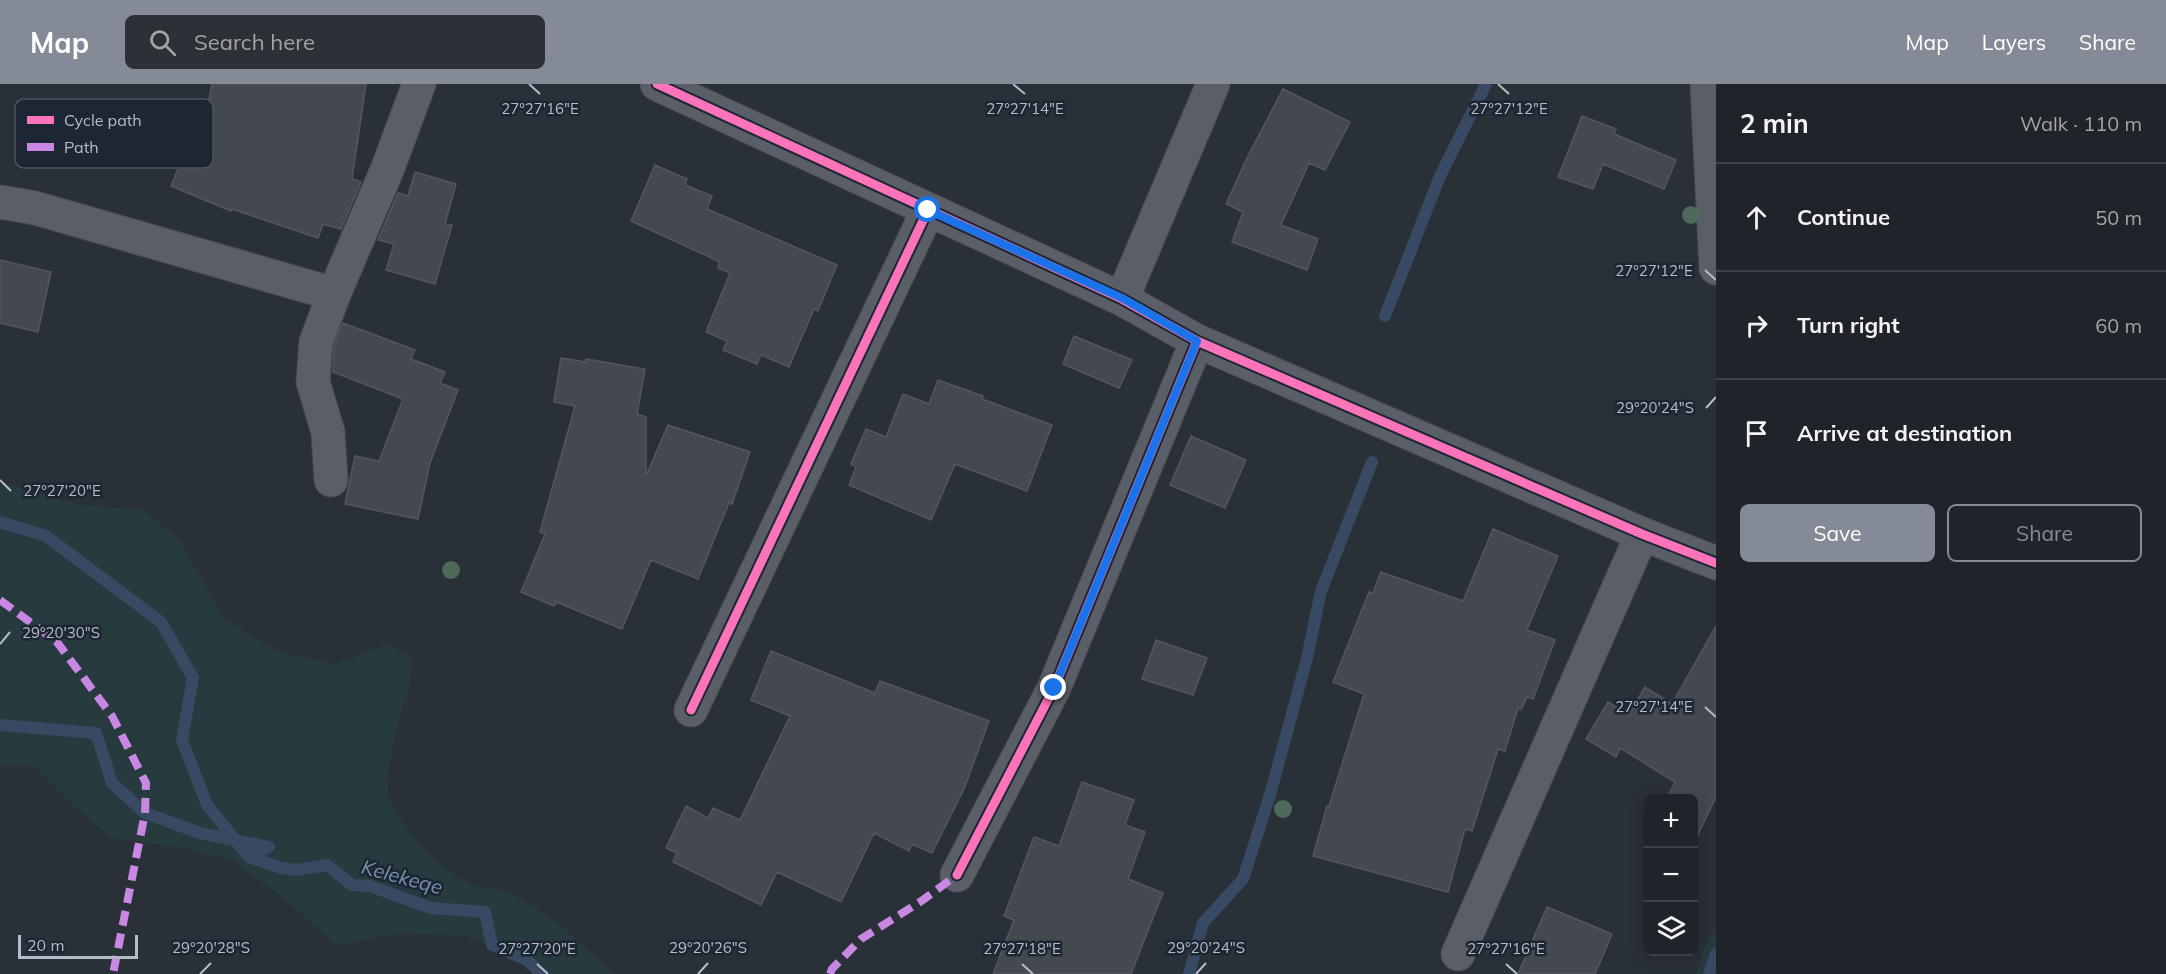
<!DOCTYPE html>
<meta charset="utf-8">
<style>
:root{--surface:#20242a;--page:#2d3036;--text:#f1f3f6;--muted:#a2a4a8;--line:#3d4147;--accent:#848b96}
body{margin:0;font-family:Mulish,sans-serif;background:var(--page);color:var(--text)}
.controls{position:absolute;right:18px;bottom:18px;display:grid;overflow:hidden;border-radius:9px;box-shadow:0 3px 15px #0003}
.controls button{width:54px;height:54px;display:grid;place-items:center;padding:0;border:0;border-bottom:2px solid var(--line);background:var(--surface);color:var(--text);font:30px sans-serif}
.scale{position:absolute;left:18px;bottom:15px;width:120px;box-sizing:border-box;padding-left:6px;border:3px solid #b4bcc9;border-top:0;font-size:16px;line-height:21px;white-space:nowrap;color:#b4bcc9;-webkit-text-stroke:4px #1d2633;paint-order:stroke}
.stop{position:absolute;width:18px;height:18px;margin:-14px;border:4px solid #1a73e8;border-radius:50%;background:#fff}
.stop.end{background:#1a73e8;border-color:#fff;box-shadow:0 2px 6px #0008}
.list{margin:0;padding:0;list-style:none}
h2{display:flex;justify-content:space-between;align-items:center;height:78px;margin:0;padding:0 24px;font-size:26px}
h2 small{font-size:20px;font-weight:400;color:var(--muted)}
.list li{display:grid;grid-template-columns:39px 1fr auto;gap:18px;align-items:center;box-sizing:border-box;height:108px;padding:0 24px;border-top:2px solid var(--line)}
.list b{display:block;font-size:22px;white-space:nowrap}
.list em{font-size:20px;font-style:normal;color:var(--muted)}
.actions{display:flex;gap:12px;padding:18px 24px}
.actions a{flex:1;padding:14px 0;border:2px solid var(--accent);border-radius:9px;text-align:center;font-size:21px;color:var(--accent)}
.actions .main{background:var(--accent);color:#fff}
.icon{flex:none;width:33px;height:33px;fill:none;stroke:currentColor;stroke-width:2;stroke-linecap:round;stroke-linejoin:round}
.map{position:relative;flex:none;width:1716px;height:890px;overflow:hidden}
header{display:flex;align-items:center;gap:36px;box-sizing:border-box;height:84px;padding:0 30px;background:var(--accent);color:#fff}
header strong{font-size:28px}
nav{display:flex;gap:33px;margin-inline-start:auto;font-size:21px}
.search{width:420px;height:54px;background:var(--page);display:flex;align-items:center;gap:15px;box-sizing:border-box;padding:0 21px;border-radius:9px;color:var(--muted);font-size:22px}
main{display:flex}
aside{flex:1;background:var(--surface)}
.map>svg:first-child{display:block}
.green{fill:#273a3e}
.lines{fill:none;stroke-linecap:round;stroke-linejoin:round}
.stream{stroke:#384963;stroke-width:12}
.building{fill:#444950;stroke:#52575f;stroke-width:1.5}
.minor-casing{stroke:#484c53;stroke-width:35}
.minor{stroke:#5a5e66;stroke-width:33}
.quiet{stroke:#c787e3;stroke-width:8;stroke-dasharray:15 8;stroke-linecap:butt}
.cycleway-casing{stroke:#1d2633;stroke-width:13}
.cycleway{stroke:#fb73b8;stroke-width:9}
.tree{fill:#4e6a5a}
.route{stroke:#1a73e8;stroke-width:8}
.ticks{fill:none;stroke:#b4bcc9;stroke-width:2}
.labels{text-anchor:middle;stroke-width:5;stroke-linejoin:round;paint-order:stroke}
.water-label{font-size:20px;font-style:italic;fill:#7c92b1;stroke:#1d2633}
.key{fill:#1d2633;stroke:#4a5360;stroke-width:1.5}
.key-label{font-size:16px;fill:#b4bcc9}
.ticks-label{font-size:15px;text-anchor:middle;fill:#b4bcc9;stroke:#1d2633;stroke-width:5;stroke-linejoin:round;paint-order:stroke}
</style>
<header>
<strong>Map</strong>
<div class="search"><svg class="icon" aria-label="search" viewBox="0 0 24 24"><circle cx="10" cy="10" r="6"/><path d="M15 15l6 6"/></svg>Search here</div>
<nav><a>Map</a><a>Layers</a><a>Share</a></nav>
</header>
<main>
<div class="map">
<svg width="1716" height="890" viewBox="0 0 1716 890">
<rect width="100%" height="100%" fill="#2a3038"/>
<path class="green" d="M 10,401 L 80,421 L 143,426 L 179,455 L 225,536 L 279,568 L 335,580 L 389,560 L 412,574 L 411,595 L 395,652 L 387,695 L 389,714 L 407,746 L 436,778 L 471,801 L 509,808 L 560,840 L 613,890 L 537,890 L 528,880 L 467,852 L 398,849 L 337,862 L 283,814 L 232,776 L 187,765 L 110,753 L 72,720 L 33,681 L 0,681 L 0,402 Z
M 1716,846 L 1716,890 L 1696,890 C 1701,874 1704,858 1716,846 Z"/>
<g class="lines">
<path class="stream" d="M 1385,232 L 1440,92 L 1486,0
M 0,438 L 46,452 L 161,538 L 193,594 L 182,656 L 207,721 L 249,773 L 282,784 L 296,786 L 327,781 L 352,801 L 370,802 L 431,824 L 485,828 L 492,861 L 527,876 L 542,890
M 0,641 L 96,649 L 112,699 L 145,729 L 200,749 L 269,763 L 249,773
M 1189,890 L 1203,839 L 1243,795 L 1270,711 L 1307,574 L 1321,507 L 1372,378
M 1709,890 L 1716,870"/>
</g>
<path class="building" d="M 212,0 L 366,0 L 352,95 L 361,98 L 341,145 L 323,140 L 318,154 L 232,125 L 231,127 L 171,102 L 197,38 L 204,41 Z
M 1283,5 L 1350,38 L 1325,86 L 1309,79 L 1281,141 L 1318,155 L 1307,186 L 1232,158 L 1243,128 L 1226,120 L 1246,76 Z
M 1582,32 L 1616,45 L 1614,50 L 1676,76 L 1664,105 L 1603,80 L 1593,105 L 1558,93 Z
M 655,81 L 687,95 L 685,101 L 712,112 L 707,125 L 837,181 L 818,227 L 814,225 L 789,283 L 761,271 L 757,280 L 723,266 L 727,257 L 706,248 L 730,189 L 718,184 L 720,178 L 631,137 Z
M 415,88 L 456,100 L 445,140 L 452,141 L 435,200 L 386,186 L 394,160 L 378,156 L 398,109 L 408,112 Z
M 0,176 L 51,188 L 38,248 L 0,239 Z
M 343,239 L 415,266 L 411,275 L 445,288 L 440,299 L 458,306 L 430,379 L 418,435 L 345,420 L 355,372 L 379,377 L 403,315 L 333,288 L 334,262 Z
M 1074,252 L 1132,276 L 1119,304 L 1063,280 Z
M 561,274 L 586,278 L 586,275 L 645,285 L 637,330 L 646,333 L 646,392 L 668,341 L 750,368 L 732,420 L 729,419 L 698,495 L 651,476 L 622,545 L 556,518 L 554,522 L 521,508 L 545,450 L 540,448 L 575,322 L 554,318 Z
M 938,296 L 983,312 L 982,315 L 1052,341 L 1027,407 L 955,380 L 931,436 L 849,401 L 856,383 L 851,380 L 866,345 L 886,353 L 903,310 L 929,320 Z
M 1191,352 L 1246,376 L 1225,424 L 1170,401 Z
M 1493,445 L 1558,472 L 1527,546 L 1555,556 L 1533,615 L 1527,613 L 1521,626 L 1518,624 L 1505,667 L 1498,665 L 1472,747 L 1465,745 L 1448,808 L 1313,772 L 1327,722 L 1329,722 L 1364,610 L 1333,598 L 1369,508 L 1373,509 L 1381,488 L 1463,517 Z
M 1716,542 L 1716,713 L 1694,759 L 1694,714 L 1667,714 L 1675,698 L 1620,664 L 1616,673 L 1586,655 L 1608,618 L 1629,630 L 1645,603 L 1672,620 Z
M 1156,556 L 1207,574 L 1193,611 L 1142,595 Z
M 771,567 L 875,609 L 880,597 L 989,637 L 964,705 L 932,769 L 912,760 L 909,767 L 874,749 L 841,818 L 777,788 L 761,821 L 673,778 L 677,769 L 666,764 L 686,722 L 708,734 L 713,724 L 740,736 L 790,632 L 751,616 Z
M 1082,698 L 1134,716 L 1125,741 L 1145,748 L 1128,795 L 1163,809 L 1131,890 L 993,890 L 1014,836 L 1004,832 L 1034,753 L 1059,762 Z
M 1547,823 L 1612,850 L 1595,890 L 1518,890 Z"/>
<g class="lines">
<g class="minor-casing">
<path id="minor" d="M 657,0 L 1122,215 L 1197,257 L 1642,450 L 1716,479
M 1707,0 L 1716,184
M 0,118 L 35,124 L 334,210
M 1122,215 L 1213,0
M 331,396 L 328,348 L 313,298 L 316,258 L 334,210 L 387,86 L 419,0
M 691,626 L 928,126
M 957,791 L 1054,604 L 1197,257
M 1458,870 L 1642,450"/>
</g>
<use href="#minor" class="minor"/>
<path class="quiet" d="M 0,516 L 57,558 L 112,632 L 146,699 L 145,729 L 113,890
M 830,890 L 832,885 L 861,855 L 920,818 L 957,791"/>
<g class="cycleway-casing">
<path id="cycleway" d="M 657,0 L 1122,215 L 1197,257 L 1642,450 L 1716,479
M 691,626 L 928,126
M 957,791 L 1054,604 L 1197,257"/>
</g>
<use href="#cycleway" class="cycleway"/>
</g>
<g class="tree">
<circle cx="1691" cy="131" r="9"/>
<circle cx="451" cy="486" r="9"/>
<circle cx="1283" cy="725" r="9"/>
</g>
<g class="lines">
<path class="route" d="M 928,126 L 1122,214 L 1197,257 L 1054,604"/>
</g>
<path class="ticks" d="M 529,0 L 540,10M 1013,0 L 1025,10M 1498,0 L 1509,10M 1705,186 L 1716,196M 1706,324 L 1716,313M 0,396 L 11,407M 0,560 L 10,548M 1705,623 L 1716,633M 537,880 L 548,890M 1022,880 L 1033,890M 1506,880 L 1517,890M 200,890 L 211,879M 698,890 L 708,879M 1196,890 L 1206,879"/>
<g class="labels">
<g class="water-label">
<text transform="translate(402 793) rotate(15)" y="7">Kelekeqe</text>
</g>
</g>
<rect x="15" y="15" width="198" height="69" rx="9" class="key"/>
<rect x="27" y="32" width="27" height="8" fill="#fb73b8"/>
<rect x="27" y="59" width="27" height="8" fill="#c787e3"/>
<g class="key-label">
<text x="64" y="42">Cycle path</text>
<text x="64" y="69">Path</text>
</g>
<g class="ticks-label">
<text x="1025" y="30">27°27'14"E</text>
<text x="540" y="30">27°27'16"E</text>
<text x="1509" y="30">27°27'12"E</text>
<text x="1654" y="192">27°27'12"E</text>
<text x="1655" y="329">29°20'24"S</text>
<text x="62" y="412">27°27'20"E</text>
<text x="61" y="554">29°20'30"S</text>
<text x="1654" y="628">27°27'14"E</text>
<text x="211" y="869">29°20'28"S</text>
<text x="708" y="869">29°20'26"S</text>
<text x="1206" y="869">29°20'24"S</text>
<text x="537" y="870">27°27'20"E</text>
<text x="1022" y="870">27°27'18"E</text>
<text x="1506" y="870">27°27'16"E</text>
</g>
</svg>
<div class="controls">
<button>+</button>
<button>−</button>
<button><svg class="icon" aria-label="layers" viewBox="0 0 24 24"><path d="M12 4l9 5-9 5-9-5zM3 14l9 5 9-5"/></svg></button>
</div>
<div class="scale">20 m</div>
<div class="stop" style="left:928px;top:126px"></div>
<div class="stop end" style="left:1054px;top:604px"></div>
</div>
<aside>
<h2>2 min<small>Walk · 110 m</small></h2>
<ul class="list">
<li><svg class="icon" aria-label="ahead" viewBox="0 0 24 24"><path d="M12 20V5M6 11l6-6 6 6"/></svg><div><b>Continue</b></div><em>50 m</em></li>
<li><svg class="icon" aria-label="right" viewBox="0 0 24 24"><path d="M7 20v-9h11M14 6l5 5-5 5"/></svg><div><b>Turn right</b></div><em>60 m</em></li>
<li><svg class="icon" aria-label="arrive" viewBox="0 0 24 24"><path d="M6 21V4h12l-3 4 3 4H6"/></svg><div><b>Arrive at destination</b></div></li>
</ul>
<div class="actions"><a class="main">Save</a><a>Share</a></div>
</aside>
</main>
